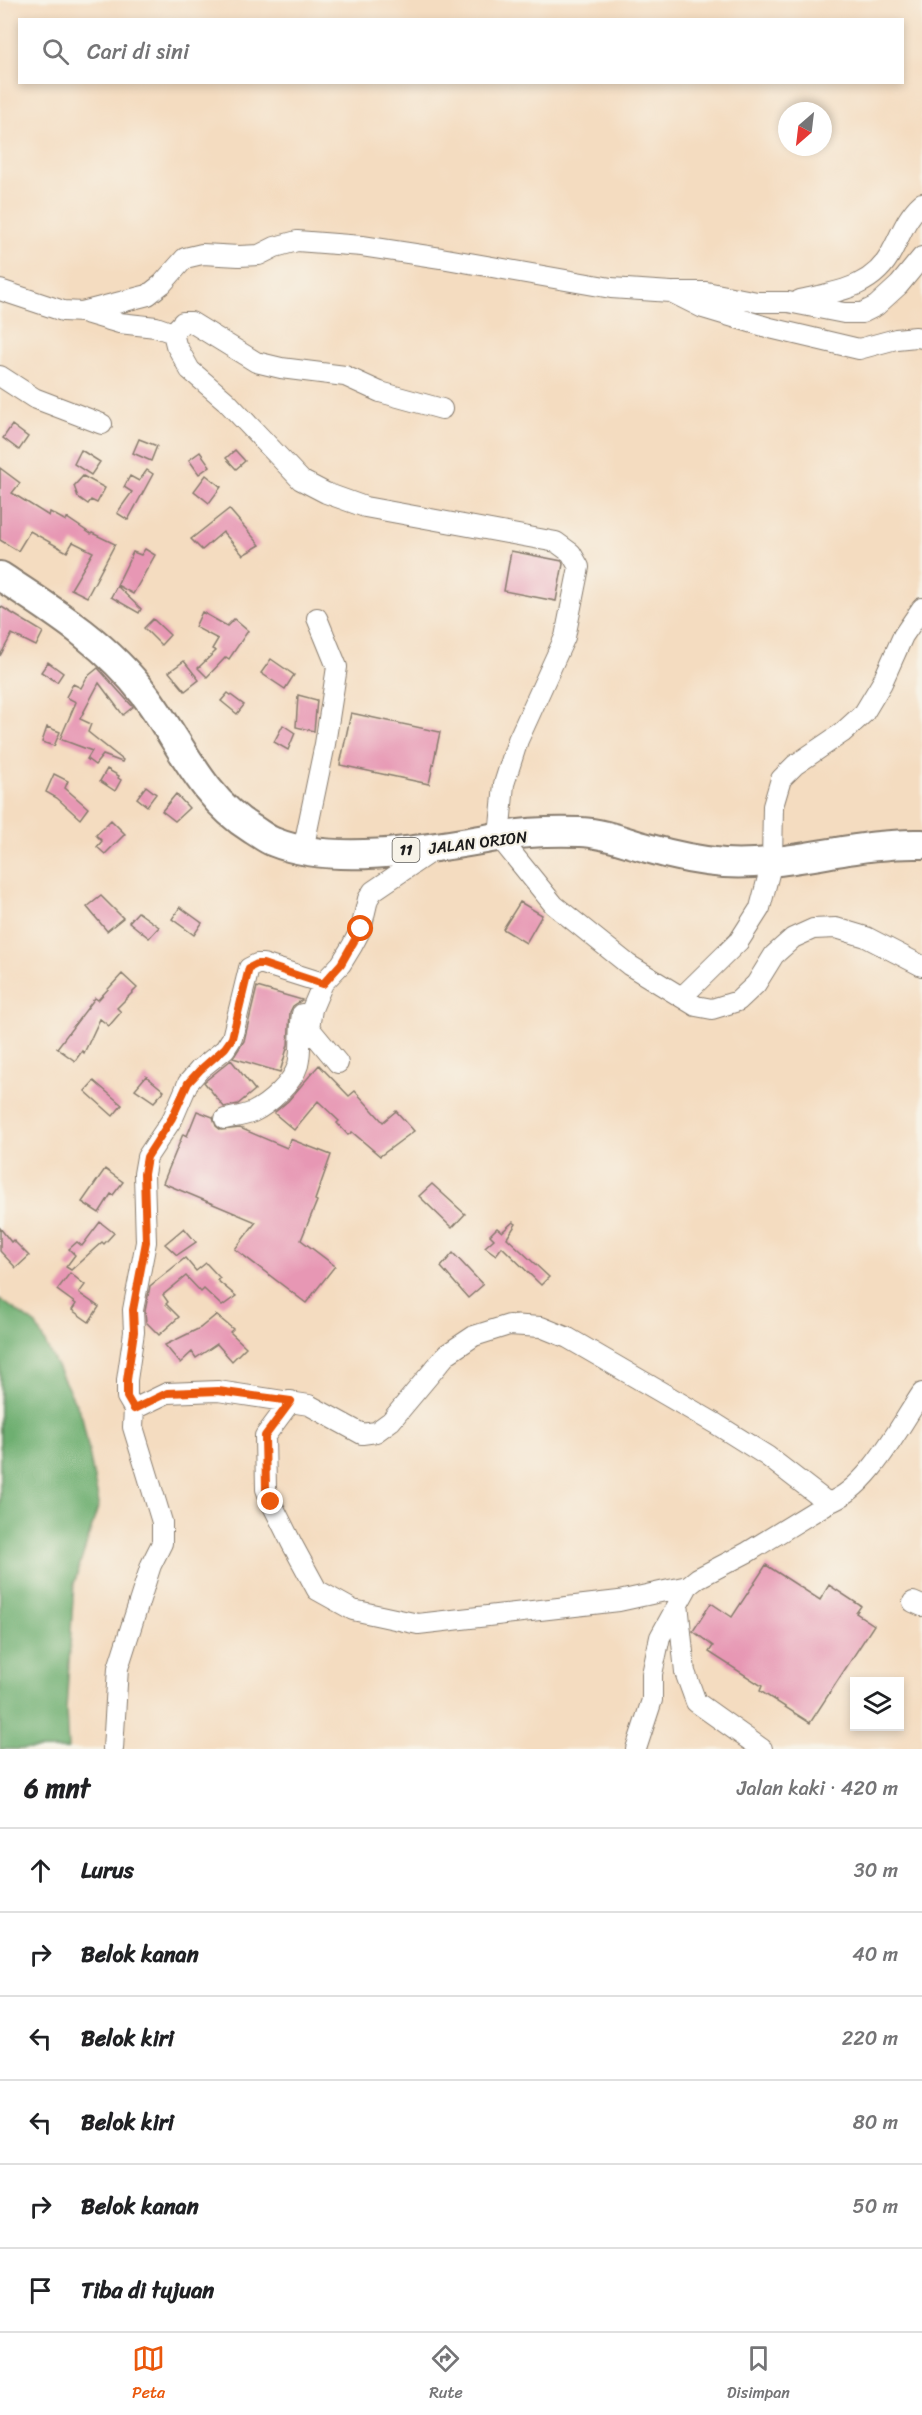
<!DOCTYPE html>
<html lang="id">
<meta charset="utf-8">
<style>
:root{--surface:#fff;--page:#f6f6f6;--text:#202124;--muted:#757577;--line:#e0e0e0;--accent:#ea580c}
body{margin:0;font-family:Sriracha,sans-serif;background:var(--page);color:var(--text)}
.controls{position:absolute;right:18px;bottom:18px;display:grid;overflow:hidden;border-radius:0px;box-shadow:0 3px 9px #0003}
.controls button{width:54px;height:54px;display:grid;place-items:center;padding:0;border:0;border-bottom:2px solid var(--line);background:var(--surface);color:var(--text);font:30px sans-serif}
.compass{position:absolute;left:778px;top:102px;width:54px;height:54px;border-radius:50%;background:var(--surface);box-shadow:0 3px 9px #0003;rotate:208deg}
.stop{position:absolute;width:18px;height:18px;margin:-14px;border:4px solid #ea580c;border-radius:50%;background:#fff}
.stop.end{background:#ea580c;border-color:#fff;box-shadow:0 2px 6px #0008}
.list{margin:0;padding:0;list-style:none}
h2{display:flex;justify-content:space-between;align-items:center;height:78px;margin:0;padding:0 24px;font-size:26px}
h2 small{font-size:20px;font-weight:400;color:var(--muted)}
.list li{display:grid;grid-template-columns:39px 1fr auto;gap:18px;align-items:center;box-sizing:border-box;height:84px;padding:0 24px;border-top:2px solid var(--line)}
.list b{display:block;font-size:22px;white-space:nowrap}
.list em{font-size:20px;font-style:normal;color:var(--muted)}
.icon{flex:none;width:33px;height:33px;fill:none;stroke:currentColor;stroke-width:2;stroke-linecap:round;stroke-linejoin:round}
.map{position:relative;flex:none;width:922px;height:1749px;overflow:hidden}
.search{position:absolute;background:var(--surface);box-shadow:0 3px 9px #0003;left:18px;right:18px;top:18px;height:66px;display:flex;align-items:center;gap:15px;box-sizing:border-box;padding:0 21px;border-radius:0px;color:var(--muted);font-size:22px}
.sheet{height:582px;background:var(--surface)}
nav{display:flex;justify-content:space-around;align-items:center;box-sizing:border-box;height:84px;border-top:2px solid var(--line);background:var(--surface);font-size:16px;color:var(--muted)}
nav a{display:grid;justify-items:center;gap:3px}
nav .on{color:var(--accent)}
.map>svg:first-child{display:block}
.forest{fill:#6eaf71;stroke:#456646;stroke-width:1.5}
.building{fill:#e797b4}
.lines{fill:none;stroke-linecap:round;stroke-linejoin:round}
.minor-casing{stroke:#887c6e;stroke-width:22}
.highway-casing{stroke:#887c6e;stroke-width:32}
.minor{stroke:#fff;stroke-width:20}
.highway{stroke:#fff;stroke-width:28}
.route{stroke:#ea580c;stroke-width:8}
.labels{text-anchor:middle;stroke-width:4.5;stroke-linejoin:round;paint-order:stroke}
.shield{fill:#f7f3e8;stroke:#5e5c59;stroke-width:1.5}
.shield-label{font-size:15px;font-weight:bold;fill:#1c1c1c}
.street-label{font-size:16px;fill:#1c1c1c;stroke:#f7f3e8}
</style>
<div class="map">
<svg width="922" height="1749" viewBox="0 0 922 1749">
<rect width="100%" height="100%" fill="#f7f3e8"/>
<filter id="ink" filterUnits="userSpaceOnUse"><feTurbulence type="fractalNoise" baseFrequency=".0167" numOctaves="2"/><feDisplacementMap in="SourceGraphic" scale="12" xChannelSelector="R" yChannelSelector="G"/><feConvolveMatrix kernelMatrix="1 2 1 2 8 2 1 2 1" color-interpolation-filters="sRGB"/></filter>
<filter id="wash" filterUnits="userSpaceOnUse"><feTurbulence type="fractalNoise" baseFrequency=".008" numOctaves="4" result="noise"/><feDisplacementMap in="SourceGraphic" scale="24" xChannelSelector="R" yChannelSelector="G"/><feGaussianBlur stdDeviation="1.35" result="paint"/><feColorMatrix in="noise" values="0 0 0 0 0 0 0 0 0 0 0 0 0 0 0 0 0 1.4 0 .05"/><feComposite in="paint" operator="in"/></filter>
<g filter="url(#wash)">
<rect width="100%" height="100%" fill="#f4dcc0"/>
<path class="forest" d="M 0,1299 L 36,1325 L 82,1416 L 99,1504 L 74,1584 L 66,1710 L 68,1749 L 0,1749 Z"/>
<g id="blocks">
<path class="building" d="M 12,425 L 28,437 L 19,450 L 3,438 Z
M 139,439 L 157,446 L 151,461 L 133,453 Z
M 81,450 L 100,462 L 91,475 L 74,464 Z
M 235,450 L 245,461 L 236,469 L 226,458 Z
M 200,452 L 210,466 L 199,474 L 189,460 Z
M 0,468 L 20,483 L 12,493 L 49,516 L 50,512 L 66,521 L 67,518 L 91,534 L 92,533 L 115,544 L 87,597 L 71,589 L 93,552 L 73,542 L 67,552 L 30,531 L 18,551 L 0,540 Z
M 147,470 L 153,474 L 128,520 L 117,513 L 132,492 L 124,487 L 130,476 L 139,481 Z
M 206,475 L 221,487 L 209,503 L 194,491 Z
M 83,476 L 105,488 L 97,503 L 91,500 L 88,504 L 78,497 L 74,486 Z
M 229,509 L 260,545 L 243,555 L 223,532 L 202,550 L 191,539 Z
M 145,549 L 155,555 L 133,594 L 117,585 L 133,552 L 141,555 Z
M 511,551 L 562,561 L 563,564 L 556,601 L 504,591 Z
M 117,586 L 141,609 L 139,613 L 111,597 Z
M 0,606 L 43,632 L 36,646 L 12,634 L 0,656 Z
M 202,612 L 227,626 L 234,619 L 248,631 L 229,659 L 226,657 L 207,677 L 198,668 L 216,651 L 212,649 L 218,639 L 195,627 Z
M 153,619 L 170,635 L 161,645 L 144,628 Z
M 271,659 L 294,675 L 285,689 L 261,673 Z
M 184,661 L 199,680 L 185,691 L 169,672 Z
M 48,662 L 63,673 L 57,682 L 41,672 Z
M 98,668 L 133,707 L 123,715 L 99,683 L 80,719 L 91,724 L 88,732 L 123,760 L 122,762 L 103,755 L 95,765 L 87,759 L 92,751 L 60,739 L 76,702 L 66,697 L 73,684 L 81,688 L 87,677 Z
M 228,693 L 244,705 L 237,714 L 221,701 Z
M 298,695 L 317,700 L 314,731 L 296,727 Z
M 351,713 L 440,732 L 429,784 L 340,765 Z
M 283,725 L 295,733 L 288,750 L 274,742 Z
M 47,727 L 60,732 L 54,746 L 42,742 Z
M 107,769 L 119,776 L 118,778 L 121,780 L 115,791 L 100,781 Z
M 54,774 L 68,781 L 65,788 L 88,808 L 80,819 L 57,798 L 46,792 Z
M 146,786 L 156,794 L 147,806 L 137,798 Z
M 176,794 L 189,808 L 175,821 L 162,811 Z
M 111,820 L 125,834 L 105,854 L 97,847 L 102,841 L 96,835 Z
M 101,896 L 123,918 L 107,931 L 87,907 Z
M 520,902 L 542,915 L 526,943 L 503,929 Z
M 180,907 L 202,923 L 194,935 L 172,919 Z
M 138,912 L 159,927 L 149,938 L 129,922 Z
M 122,974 L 137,988 L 117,1008 L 121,1012 L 109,1026 L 100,1019 L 84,1053 L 82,1051 L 75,1061 L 57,1048 L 95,998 L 98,1000 Z
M 257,987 L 302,1000 L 293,1006 L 290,1012 L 288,1045 L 280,1072 L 233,1058 L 244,1041 Z
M 231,1060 L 255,1090 L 238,1104 L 224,1107 L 204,1082 Z
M 319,1065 L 349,1096 L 355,1091 L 383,1122 L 396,1111 L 414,1131 L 380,1156 L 352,1132 L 348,1135 L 337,1123 L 339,1121 L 318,1101 L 294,1130 L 274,1113 L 288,1101 Z
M 146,1076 L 164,1091 L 154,1102 L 135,1089 Z
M 94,1081 L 122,1105 L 113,1116 L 85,1091 Z
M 197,1111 L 213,1117 L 216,1126 L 221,1130 L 240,1128 L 287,1148 L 290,1139 L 331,1155 L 315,1200 L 317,1201 L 301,1240 L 335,1266 L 306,1303 L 235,1249 L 256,1222 L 163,1183 L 183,1134 L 187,1136 Z
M 105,1169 L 123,1182 L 113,1195 L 111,1194 L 99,1213 L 82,1202 Z
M 432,1184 L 465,1214 L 452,1228 L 419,1196 Z
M 100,1222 L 114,1233 L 104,1244 L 102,1242 L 71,1270 L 66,1267 L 75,1255 L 69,1249 L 77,1242 L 82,1246 Z
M 513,1222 L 516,1224 L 507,1238 L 549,1277 L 541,1285 L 502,1247 L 496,1255 L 485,1247 L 494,1239 L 490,1235 L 497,1228 L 502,1232 Z
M 0,1228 L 11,1242 L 13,1240 L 29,1256 L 16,1268 L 0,1251 Z
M 184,1228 L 196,1242 L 177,1255 L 165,1244 Z
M 453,1253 L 483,1285 L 468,1298 L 441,1267 Z
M 185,1258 L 196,1271 L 206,1263 L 220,1278 L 217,1280 L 236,1296 L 222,1306 L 204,1289 L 201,1292 L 186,1276 L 163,1295 L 168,1302 L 166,1304 L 179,1317 L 159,1335 L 146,1322 L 145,1311 L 150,1286 Z
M 70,1273 L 85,1285 L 79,1293 L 99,1307 L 89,1322 L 72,1310 L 76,1304 L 57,1290 Z
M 216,1315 L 233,1329 L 230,1332 L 246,1347 L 232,1361 L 217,1344 L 196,1358 L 192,1352 L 180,1363 L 165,1345 L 200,1328 Z
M 766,1565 L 820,1600 L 829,1585 L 861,1606 L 856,1613 L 874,1625 L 810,1723 L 760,1691 L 762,1686 L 709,1652 L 713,1646 L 693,1631 L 711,1603 L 732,1617 Z"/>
</g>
</g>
<g filter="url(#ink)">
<use href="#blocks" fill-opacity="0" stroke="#887c6e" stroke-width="1.5"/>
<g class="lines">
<g class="minor-casing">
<path id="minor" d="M 0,290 L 63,311 L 82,312 L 148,295 L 162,284 L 185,258 L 202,254 L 239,256 L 259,255 L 275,247 L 297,241 L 362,246 L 441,258 L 611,288 L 671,292 L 703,308 L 770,328 L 859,349 L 896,339 L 916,337 L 922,338
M 674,292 L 706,292 L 757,302 L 788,302 L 844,313 L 862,313 L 876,306 L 899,285 L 922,257
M 800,300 C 836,292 874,288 892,251 C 901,234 907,216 922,203
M 82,312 L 119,323 L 156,327 L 173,333 L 176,345 L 190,370 L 226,401 L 301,480 L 326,493 L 365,507 L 556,542 L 571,553 L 579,567 L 565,637 L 518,740 L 504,784 L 499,837 L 554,905 L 629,965 L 696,1006 L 712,1009 L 738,1001 L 756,984 L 774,955 L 793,938 L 813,929 L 836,928 L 866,937 L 922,966
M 173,333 L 183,322 L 191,322 L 256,362 L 281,368 L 345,376 L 380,392 L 442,409
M 0,376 L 34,398 L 102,424
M 303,850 L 325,744 L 337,667 L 317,618
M 682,997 L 739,941 L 760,908 L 772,862 L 773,806 L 781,779 L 795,765 L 842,733 L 864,713 L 882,683 L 903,636 L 922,608
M 338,1063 L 309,1028 L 312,1009 L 323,983 L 341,964 L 352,946 L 361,929 L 368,899 L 373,891 L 435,849
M 225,1119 C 234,1117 244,1116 253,1112 C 269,1104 292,1084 298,1065 C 302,1049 299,1031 302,1014
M 291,1401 L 265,1436 L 266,1489 L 271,1502 L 292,1544 L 317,1590 L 353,1610 L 418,1624 L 619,1601 L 688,1586
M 134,1409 L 167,1393 L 218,1391 L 309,1405 L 362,1434 L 376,1432 L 391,1421 L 447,1354 L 474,1336 L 509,1325 L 541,1327 L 568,1338 L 716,1424 L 767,1456 L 828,1503 L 748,1552 L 698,1578 L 688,1586 L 660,1637 L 652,1674 L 652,1700 L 636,1749
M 828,1503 C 868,1489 899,1427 922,1393
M 913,1602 L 922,1606
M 678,1603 L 685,1672 L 696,1702 L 762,1749
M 113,1749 L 118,1668 L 151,1565 L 162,1543 L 162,1522 L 133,1427 L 134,1409 L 127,1397 L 127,1380 L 134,1332 L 133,1310 L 146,1242 L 144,1174 L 147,1157 L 173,1118 L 188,1083 L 200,1069 L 225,1049 L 232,1038 L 249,968 L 257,964 L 263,964 L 323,983"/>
</g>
<g class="highway-casing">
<path id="highway" d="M 0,576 C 52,610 107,644 145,695 C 180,741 201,798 252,829 C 259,833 266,839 274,842 C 336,867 433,848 497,837 C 524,832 554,831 581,832 C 604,833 625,842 647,848 C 671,855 699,861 724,863 C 791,867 856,842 922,844"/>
</g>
<use href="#minor" class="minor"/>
<use href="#highway" class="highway"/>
</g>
</g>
<g class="lines" filter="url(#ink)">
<path class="route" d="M 271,1502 L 266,1489 L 265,1436 L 291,1401 L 218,1391 L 167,1393 L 134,1409 L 127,1397 L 127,1380 L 134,1332 L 133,1310 L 146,1242 L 144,1174 L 147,1157 L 172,1118 L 188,1083 L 200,1070 L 225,1048 L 232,1038 L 249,968 L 257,964 L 263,964 L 323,984 L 341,964 L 361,929"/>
</g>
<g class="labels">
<rect class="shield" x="392.5" y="838" width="27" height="24" rx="4.5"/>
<g class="shield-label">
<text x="406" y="855">11</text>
</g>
<g class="street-label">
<text transform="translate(478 842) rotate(-7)" y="6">JALAN ORION</text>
</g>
</g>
</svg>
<div class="controls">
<button><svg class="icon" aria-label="layers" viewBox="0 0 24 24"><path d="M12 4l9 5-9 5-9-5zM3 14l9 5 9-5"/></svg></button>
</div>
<svg class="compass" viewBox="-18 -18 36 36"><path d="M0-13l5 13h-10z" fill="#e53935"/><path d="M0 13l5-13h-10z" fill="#757577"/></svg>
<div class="stop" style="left:361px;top:929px"></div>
<div class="stop end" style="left:271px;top:1502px"></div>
<div class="search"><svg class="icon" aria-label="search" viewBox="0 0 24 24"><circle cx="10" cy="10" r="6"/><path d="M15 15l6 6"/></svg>Cari di sini</div>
</div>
<section class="sheet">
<h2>6 mnt<small>Jalan kaki · 420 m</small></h2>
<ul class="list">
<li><svg class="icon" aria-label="ahead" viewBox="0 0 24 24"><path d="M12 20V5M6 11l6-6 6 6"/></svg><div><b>Lurus</b></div><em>30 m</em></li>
<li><svg class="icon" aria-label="right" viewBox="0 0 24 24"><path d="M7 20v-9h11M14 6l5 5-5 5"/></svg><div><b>Belok kanan</b></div><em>40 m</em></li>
<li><svg class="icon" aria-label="left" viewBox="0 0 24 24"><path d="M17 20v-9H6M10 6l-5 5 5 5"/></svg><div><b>Belok kiri</b></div><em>220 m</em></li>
<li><svg class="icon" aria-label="left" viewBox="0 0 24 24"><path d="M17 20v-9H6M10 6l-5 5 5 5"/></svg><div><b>Belok kiri</b></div><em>80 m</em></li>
<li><svg class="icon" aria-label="right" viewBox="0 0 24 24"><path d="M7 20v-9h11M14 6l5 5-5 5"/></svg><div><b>Belok kanan</b></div><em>50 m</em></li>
<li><svg class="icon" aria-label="arrive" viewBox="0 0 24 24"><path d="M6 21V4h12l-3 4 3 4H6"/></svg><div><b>Tiba di tujuan</b></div></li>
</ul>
</section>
<nav>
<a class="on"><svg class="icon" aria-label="map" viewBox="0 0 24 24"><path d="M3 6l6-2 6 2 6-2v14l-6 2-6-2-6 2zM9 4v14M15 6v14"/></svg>Peta</a>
<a><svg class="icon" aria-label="directions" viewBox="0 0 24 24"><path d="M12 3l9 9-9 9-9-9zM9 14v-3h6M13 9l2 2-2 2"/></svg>Rute</a>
<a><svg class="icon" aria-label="saved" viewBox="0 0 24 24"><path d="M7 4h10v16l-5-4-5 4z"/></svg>Disimpan</a>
</nav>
